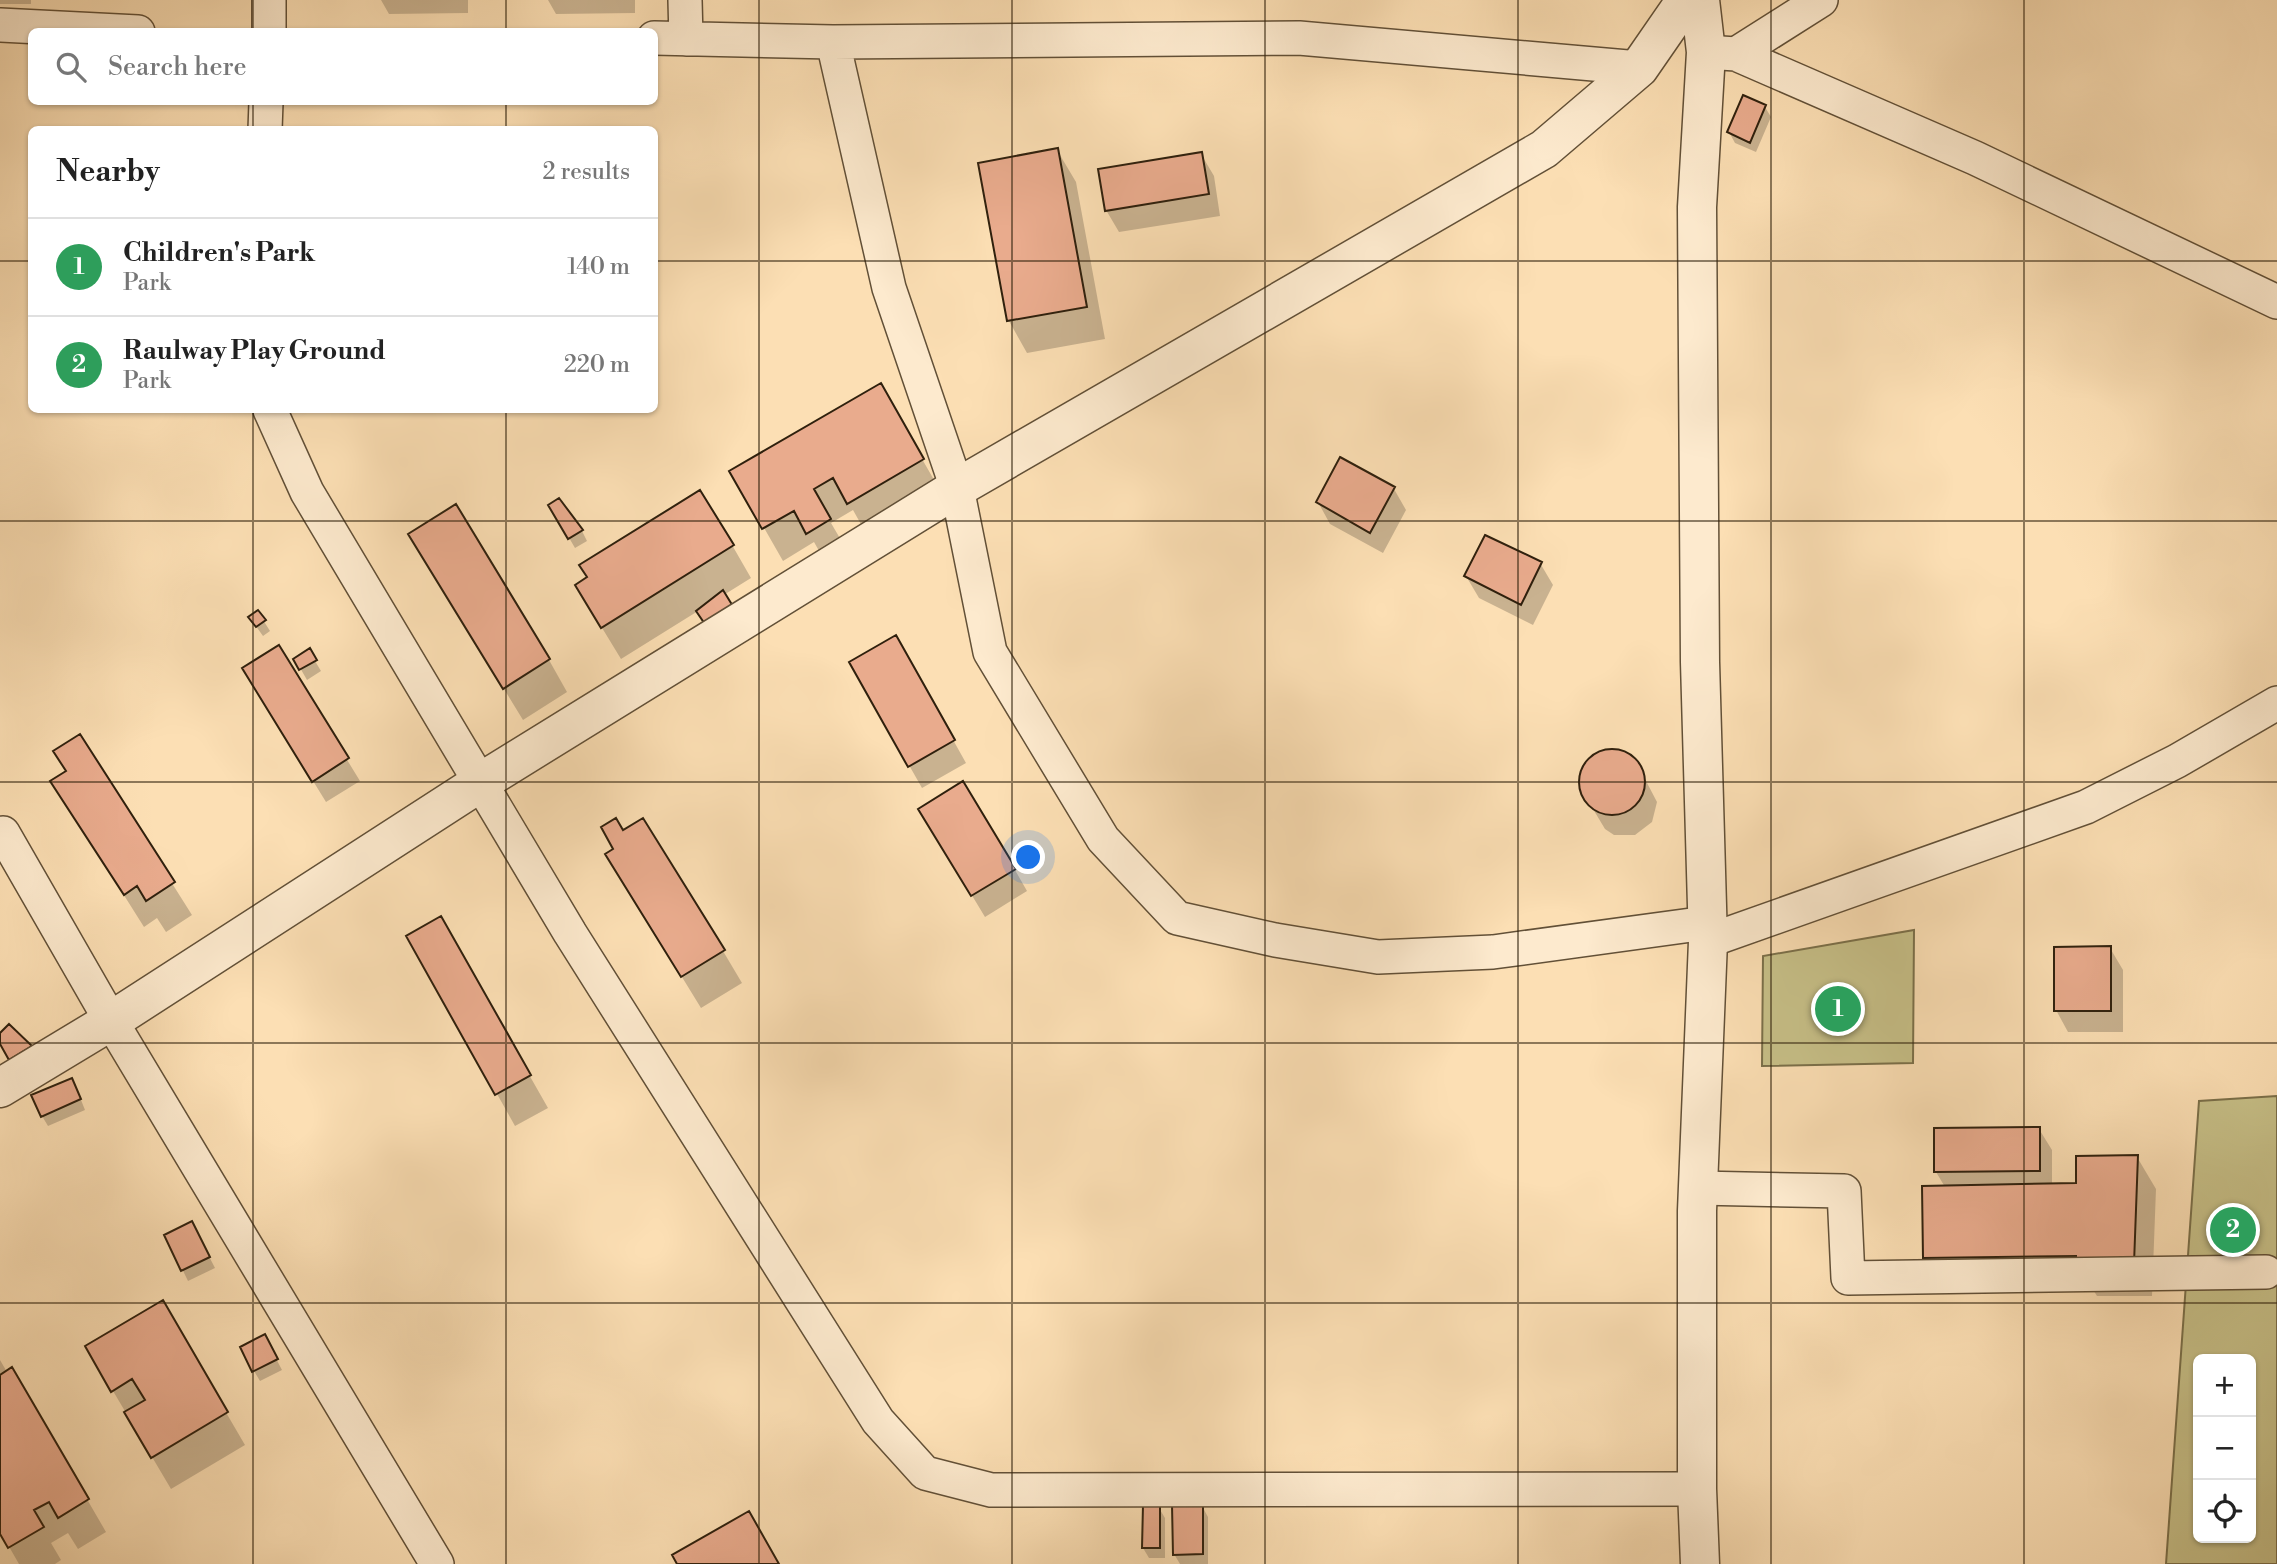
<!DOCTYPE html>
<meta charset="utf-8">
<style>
:root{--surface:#fff;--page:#f6f6f6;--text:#222;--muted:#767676;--line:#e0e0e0;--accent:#8f2418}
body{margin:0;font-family:"Libre Bodoni",serif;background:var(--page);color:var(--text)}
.controls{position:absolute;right:21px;bottom:21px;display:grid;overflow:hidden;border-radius:10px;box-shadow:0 2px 5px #0004}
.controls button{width:63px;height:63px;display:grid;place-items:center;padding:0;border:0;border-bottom:2px solid var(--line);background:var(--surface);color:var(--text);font:35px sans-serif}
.you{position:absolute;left:1029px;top:858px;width:24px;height:24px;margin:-18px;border:5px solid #fff;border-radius:50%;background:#1a73e8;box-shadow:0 0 0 10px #1a73e833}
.badge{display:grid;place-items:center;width:46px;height:46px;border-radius:50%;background:var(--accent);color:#fff;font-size:23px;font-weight:700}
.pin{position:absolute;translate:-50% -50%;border:4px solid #fff;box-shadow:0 2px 7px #0006}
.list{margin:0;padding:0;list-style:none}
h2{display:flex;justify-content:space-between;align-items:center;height:91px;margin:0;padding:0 28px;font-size:30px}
h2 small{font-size:23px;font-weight:400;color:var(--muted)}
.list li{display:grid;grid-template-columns:46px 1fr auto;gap:21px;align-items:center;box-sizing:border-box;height:98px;padding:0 28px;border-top:2px solid var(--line)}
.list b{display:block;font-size:26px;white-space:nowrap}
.list p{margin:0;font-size:23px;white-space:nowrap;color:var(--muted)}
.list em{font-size:23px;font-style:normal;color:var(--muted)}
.icon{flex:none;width:38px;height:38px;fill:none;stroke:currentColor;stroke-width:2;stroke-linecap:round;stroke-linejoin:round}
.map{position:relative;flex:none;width:2277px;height:1564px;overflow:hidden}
.search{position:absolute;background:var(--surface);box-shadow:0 2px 5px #0004;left:28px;top:28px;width:630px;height:77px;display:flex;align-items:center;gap:18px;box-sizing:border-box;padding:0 24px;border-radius:10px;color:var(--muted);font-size:26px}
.panel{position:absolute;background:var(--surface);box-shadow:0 2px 5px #0004;left:28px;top:126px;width:630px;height:287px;border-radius:10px}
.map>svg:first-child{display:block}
.green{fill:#c7c088;stroke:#7b704a;stroke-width:2;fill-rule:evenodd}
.shadow{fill:#0003}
.building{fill:#e9ab8d;stroke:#2f200d;stroke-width:2}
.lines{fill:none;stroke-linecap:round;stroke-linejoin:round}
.minor-casing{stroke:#625037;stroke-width:36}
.tertiary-casing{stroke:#625037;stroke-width:41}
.minor{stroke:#fdeace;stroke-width:33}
.tertiary{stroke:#fdeace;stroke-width:38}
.grid{fill:none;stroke:#2f200d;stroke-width:2;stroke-opacity:0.55}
</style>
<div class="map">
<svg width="2277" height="1564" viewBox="0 0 2277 1564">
<rect width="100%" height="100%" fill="#fcdfb4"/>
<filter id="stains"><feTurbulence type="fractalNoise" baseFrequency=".00286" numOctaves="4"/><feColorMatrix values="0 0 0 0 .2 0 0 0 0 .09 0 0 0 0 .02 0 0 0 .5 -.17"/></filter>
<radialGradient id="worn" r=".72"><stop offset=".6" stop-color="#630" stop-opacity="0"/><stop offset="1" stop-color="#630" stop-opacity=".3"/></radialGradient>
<path class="green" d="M 1914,930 L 1913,1063 L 1762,1066 L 1763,956 Z
M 2277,1096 L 2277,1564 L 2166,1564 L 2199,1101 ZM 2198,1359 L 2251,1359 L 2251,1538 L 2198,1538 Z"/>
<path class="shadow" d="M 0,0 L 31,0 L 31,4 L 0,4 Z
M 381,0 L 468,0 L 468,13 L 389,14 Z
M 548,0 L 635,0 L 635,13 L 556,14 Z
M 1765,107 L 1771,117 L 1756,152 L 1735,143 L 1729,132 Z
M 1057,150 L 1076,182 L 1105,339 L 1027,353 L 1009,321 L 980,165 Z
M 1201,154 L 1214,176 L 1220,216 L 1119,232 L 1106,210 Z
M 880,386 L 941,492 L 867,535 L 853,510 L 831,523 L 848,552 L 827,565 L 814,542 L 783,561 L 732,472 Z
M 1394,489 L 1406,510 L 1383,553 L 1330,524 L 1318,502 Z
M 550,505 L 582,531 L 587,541 L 575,548 Z
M 732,545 L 751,578 L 621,659 L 596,618 Z
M 1540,563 L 1553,585 L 1533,625 L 1479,598 L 1466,576 Z
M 429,567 L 549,660 L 567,692 L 523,720 Z
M 258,612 L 270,631 L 263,636 L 250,618 Z
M 896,638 L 966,763 L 922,788 L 851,663 Z
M 278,647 L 360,781 L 326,802 L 257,690 Z
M 309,651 L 321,671 L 307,680 L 295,659 Z
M 79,736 L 192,915 L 166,932 L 157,918 L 144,927 L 52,781 L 67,772 Z
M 1617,750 L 1635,760 L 1657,802 L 1652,822 L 1635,835 L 1614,835 L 1605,829 L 1581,789 L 1583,768 L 1597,753 Z
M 933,831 L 1015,870 L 1027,891 L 985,917 Z
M 626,886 L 723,951 L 742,983 L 701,1008 Z
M 440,918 L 548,1108 L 515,1126 L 408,936 Z
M 2110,948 L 2123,970 L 2123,1032 L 2068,1032 L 2056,1010 Z
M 77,1090 L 85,1110 L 48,1126 L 42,1116 Z
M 2039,1129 L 2052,1150 L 2052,1185 L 2078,1185 L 2137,1157 L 2156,1189 L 2152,1296 L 2097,1296 L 2092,1288 L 1943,1290 L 1925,1258 L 1945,1187 L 1936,1172 Z
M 197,1233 L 215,1268 L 188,1281 L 166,1236 Z
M 162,1303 L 245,1445 L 171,1489 L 87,1347 Z
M 270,1347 L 282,1370 L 260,1381 L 254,1371 Z
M 0,1360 L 7,1372 L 12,1370 L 106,1532 L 78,1549 L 68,1533 L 51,1543 L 61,1560 L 55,1564 L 19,1564 L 0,1531 Z
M 1202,1506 L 1208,1517 L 1208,1564 L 1180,1564 L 1174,1554 Z
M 1159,1508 L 1165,1518 L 1165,1558 L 1149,1558 L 1143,1548 Z"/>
<path class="building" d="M 1743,95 L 1766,105 L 1750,143 L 1727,132 Z
M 1058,148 L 1087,307 L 1007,321 L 978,163 Z
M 1202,152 L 1209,194 L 1105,211 L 1098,169 Z
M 881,383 L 924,459 L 847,504 L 833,478 L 814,489 L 831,519 L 806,534 L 794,511 L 762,529 L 729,471 Z
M 1340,457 L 1395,487 L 1370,533 L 1316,502 Z
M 700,490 L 734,545 L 601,628 L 575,585 L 587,577 L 579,565 Z
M 559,498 L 583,530 L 568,539 L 548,505 Z
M 456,504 L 550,659 L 503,689 L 408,534 Z
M 1485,535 L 1542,562 L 1521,605 L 1464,576 Z
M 723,590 L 734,608 L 707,627 L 696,611 Z
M 258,610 L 266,620 L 256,627 L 248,617 Z
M 896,635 L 955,740 L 908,767 L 849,662 Z
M 279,645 L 349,758 L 312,782 L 242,668 Z
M 310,648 L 317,660 L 299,670 L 293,659 Z
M 80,734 L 175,882 L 146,901 L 137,886 L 124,895 L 50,781 L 66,771 L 53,751 Z
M1579 782a33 33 0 1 1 66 0a33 33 0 1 1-66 0Z
M 963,781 L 1016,869 L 971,896 L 918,809 Z
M 616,818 L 623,830 L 643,818 L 725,950 L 681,977 L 605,854 L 613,849 L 601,827 Z
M 441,916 L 531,1075 L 495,1095 L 406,936 Z
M 2111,946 L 2111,1011 L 2054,1011 L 2054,947 Z
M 9,1024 L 32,1046 L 9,1060 L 0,1044 L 0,1033 Z
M 72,1078 L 81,1099 L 41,1117 L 31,1095 Z
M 2040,1127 L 2040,1171 L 1934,1172 L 1934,1128 Z
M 2138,1155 L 2134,1264 L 2076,1264 L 2076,1256 L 1923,1258 L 1922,1186 L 2076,1183 L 2076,1156 Z
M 192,1221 L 210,1257 L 181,1271 L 164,1235 Z
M 163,1300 L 228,1412 L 151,1458 L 124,1412 L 145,1400 L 132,1379 L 111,1392 L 85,1346 Z
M 265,1334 L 278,1359 L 252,1372 L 240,1347 Z
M 12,1367 L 89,1499 L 58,1518 L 49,1502 L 34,1510 L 44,1527 L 8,1548 L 0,1534 L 0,1375 Z
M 1143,1505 L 1160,1506 L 1160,1548 L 1142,1548 Z
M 1172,1505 L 1203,1505 L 1203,1554 L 1173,1555 Z
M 749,1511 L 779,1564 L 677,1564 L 672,1555 Z"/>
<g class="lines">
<g class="minor-casing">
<path id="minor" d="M 685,0 L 686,39
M 0,25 L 138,32
M 269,32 L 269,0
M 654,38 L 833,42 L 1299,38 L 1639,68
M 833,42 L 889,288 L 957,488 L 990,652 L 1103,839 L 1177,918 L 1275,940 L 1378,957 L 1493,952 L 1706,923
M 1706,52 L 1736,54 L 1975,158 L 2277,302
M 1736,54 L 1821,0
M 265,130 L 266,102
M 270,410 L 307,492 L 570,933 L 878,1421 L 925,1473 L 991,1490 L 1697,1489
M 3,833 L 111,1021 L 437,1564
M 1708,941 L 2086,807 L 2177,761 L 2277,703
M 1698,1188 L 1844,1191 L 1848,1278 L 2266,1272"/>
</g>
<g class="tertiary-casing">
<path id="tertiary" d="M 1700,0 L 1706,52 L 1697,207 L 1700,662 L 1708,941 L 1697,1211 L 1697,1489 L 1700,1564
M 0,1088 L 111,1021 L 481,782 L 957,488 L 1544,149 L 1639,68 L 1686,0"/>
</g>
<use href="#minor" class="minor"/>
<use href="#tertiary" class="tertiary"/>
</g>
<path class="grid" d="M 253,0 L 253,32M 506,0 L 506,32M 759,0 L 759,1564M 1012,0 L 1012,1564M 1265,0 L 1265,1564M 1518,0 L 1518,1564M 1771,0 L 1771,1564M 2024,0 L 2024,1564M 253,102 L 253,130M 506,102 L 506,130M 0,261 L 32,261M 654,261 L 2277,261M 253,410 L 253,1564M 506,410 L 506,1564M 0,521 L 2277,521M 0,782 L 2277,782M 0,1043 L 2277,1043M 0,1303 L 2277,1303"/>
<rect width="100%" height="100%" filter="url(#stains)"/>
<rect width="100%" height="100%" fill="url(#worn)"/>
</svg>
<div class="controls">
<button>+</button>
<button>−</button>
<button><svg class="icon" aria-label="locate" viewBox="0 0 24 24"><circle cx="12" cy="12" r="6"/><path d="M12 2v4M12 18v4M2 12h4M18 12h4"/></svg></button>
</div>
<div class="you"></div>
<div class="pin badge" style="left:1838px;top:1009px;background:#2e9e5b">1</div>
<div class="pin badge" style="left:2233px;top:1230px;background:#2e9e5b">2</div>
<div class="search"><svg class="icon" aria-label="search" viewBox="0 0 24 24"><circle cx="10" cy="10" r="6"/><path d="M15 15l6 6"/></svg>Search here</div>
<section class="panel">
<h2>Nearby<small>2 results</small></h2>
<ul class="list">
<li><span class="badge" style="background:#2e9e5b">1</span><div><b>Children's Park</b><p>Park</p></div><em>140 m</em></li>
<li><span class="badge" style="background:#2e9e5b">2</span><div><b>Raulway Play Ground</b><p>Park</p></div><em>220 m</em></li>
</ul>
</section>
</div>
